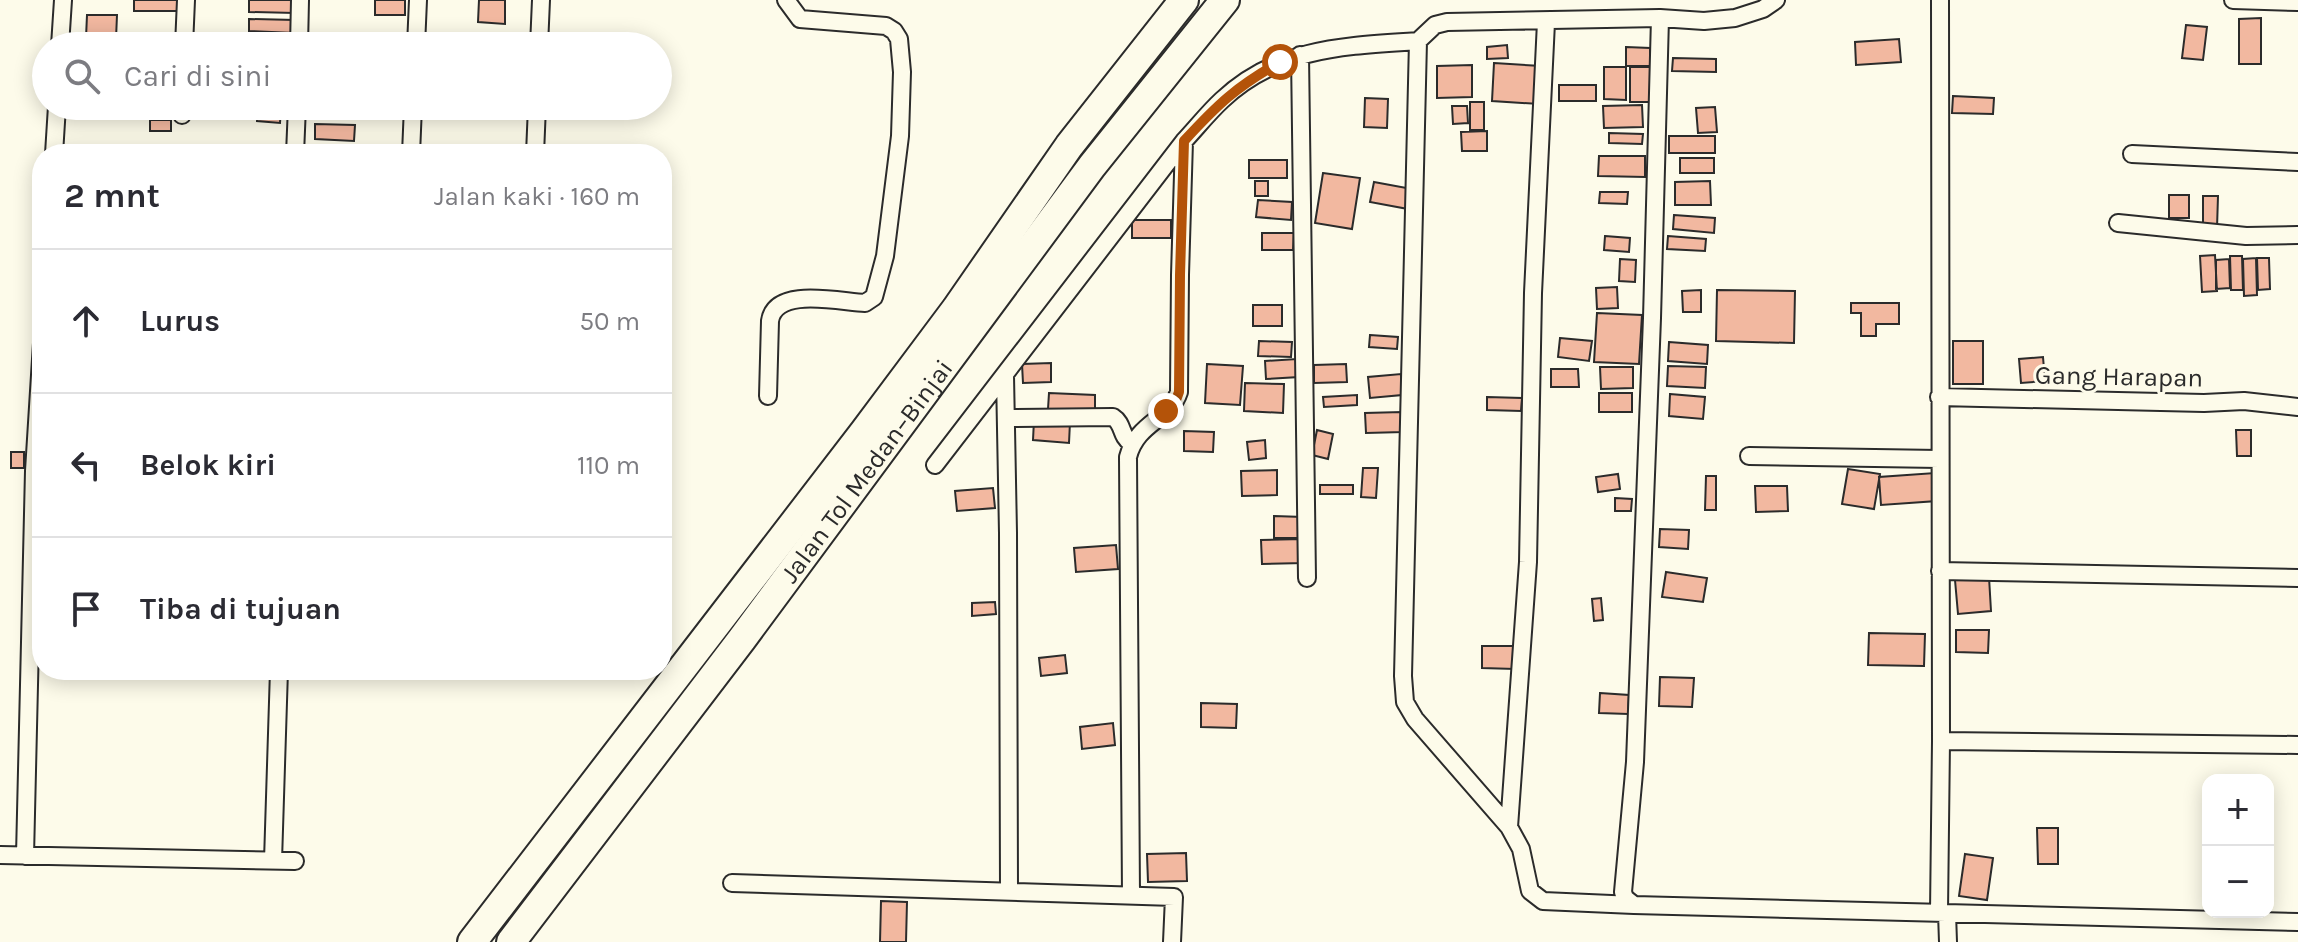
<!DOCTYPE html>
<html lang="id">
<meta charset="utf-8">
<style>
:root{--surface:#fff;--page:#f7f7f7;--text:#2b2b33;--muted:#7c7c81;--line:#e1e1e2}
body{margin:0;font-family:Karla,sans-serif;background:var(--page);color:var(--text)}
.controls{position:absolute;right:24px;bottom:24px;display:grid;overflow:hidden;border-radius:16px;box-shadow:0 4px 20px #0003}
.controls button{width:72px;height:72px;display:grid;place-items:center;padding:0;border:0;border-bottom:2px solid var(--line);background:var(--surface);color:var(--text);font:40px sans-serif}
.stop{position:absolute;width:24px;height:24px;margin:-18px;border:6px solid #b45309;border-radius:50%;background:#fff}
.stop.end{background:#b45309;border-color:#fff;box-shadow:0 2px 8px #0008}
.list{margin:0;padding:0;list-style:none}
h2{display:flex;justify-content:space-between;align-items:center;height:104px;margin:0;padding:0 32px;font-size:34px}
h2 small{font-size:26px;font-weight:400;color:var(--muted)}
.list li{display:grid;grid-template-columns:52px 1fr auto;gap:24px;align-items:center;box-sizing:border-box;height:144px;padding:0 32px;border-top:2px solid var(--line)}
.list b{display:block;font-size:30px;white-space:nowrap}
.list em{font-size:26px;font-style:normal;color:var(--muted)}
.icon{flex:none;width:44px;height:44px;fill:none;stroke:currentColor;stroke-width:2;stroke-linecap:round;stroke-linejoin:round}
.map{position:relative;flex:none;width:2298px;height:942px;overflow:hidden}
.search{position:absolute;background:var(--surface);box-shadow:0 4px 20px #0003;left:32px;top:32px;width:640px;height:88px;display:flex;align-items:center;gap:20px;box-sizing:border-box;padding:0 28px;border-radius:44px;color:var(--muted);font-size:30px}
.panel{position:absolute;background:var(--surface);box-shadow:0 4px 20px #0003;left:32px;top:144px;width:640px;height:536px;border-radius:32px}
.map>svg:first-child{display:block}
.building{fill:#f2b8a0;stroke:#2b2b2b;stroke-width:2}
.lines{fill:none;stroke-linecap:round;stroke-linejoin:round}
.minor-casing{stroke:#2b2b2b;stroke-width:20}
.motorway-casing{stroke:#2b2b2b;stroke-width:32}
.minor{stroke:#fdfbea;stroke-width:16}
.motorway{stroke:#fdfbea;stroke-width:28}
.route{stroke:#b45309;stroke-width:10}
.labels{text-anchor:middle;stroke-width:6;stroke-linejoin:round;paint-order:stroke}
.street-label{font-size:26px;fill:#2b2b2b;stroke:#fdfbea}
</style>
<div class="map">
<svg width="2298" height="942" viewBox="0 0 2298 942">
<rect width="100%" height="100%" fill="#fdfbea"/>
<path class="building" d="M 134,0 L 177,0 L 177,11 L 134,11 Z
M 249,0 L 296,0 L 295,13 L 249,12 Z
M 375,0 L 405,0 L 405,15 L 375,15 Z
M 479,0 L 505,0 L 505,24 L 478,22 Z
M 87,15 L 117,15 L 116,39 L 86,38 Z
M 2261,18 L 2261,64 L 2239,64 L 2239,19 Z
M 249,19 L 295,20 L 295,33 L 249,31 Z
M 2186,25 L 2207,27 L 2203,60 L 2182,58 Z
M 250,36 L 287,37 L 288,46 L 250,46 Z
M 1899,39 L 1901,62 L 1856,65 L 1855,42 Z
M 1507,45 L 1508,58 L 1487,59 L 1487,47 Z
M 1626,47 L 1650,48 L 1650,66 L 1626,66 Z
M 1673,58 L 1716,59 L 1716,72 L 1672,71 Z
M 1494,63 L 1541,66 L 1539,104 L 1492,101 Z
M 1472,65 L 1472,97 L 1437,98 L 1437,66 Z
M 1604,67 L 1626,67 L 1626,100 L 1604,99 Z
M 1630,67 L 1651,67 L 1650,102 L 1630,102 Z
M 1559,85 L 1596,85 L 1596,101 L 1559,101 Z
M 1953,96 L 1994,98 L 1993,114 L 1952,113 Z
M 1365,98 L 1388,99 L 1387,128 L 1364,127 Z
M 1470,102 L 1484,102 L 1484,130 L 1470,130 Z
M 1642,105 L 1643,127 L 1604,128 L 1603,106 Z
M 75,106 L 116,106 L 115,116 L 74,114 Z
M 1452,106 L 1467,106 L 1468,123 L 1453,124 Z
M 258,107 L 281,108 L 280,123 L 257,121 Z
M 1715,107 L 1717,132 L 1698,133 L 1696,108 Z
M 150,120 L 171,120 L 171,131 L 150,131 Z
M 315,124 L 355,125 L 354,141 L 315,139 Z
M 1487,131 L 1487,151 L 1462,151 L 1461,132 Z
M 1609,133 L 1643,134 L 1642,144 L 1609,143 Z
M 1669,136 L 1715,136 L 1715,153 L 1669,153 Z
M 1599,156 L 1645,156 L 1645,177 L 1598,176 Z
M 1680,158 L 1714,158 L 1714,173 L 1680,173 Z
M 1249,160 L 1287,160 L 1287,178 L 1249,178 Z
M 1323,173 L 1360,178 L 1352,229 L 1315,223 Z
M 1255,181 L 1268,181 L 1268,196 L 1255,196 Z
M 1710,181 L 1711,205 L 1675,205 L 1675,182 Z
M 1374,182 L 1412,189 L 1408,209 L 1370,202 Z
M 1600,192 L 1628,192 L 1627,204 L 1599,203 Z
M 2169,195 L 2189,195 L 2189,218 L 2169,218 Z
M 2203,196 L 2218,196 L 2217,228 L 2203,228 Z
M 1258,200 L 1292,202 L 1291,220 L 1256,217 Z
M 1674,215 L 1715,218 L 1714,233 L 1673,229 Z
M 1132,220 L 1171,220 L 1171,238 L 1132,238 Z
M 1262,233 L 1294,233 L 1293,250 L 1262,250 Z
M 1605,236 L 1630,238 L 1629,252 L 1604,250 Z
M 1668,236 L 1706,239 L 1705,251 L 1667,249 Z
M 2215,255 L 2217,291 L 2202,292 L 2200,256 Z
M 2230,256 L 2242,256 L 2243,290 L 2231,290 Z
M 2256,258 L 2257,295 L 2244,296 L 2243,259 Z
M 2257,258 L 2269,258 L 2270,289 L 2258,290 Z
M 1620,259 L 1636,260 L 1635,282 L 1619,281 Z
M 2229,259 L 2230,288 L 2216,289 L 2216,260 Z
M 1617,287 L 1618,308 L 1597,309 L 1596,288 Z
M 1701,290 L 1701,312 L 1683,312 L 1682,291 Z
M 1717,290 L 1795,291 L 1794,343 L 1716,341 Z
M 1851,303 L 1899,303 L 1899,324 L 1876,324 L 1876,336 L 1861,336 L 1861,313 L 1851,313 Z
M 1253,305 L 1282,305 L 1282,326 L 1253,326 Z
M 1597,313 L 1642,315 L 1639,364 L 1594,362 Z
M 1370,335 L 1398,337 L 1397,349 L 1369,347 Z
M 1560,338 L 1592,341 L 1589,361 L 1558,357 Z
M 1259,341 L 1292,342 L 1291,357 L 1258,356 Z
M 1953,341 L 1983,341 L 1983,384 L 1953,384 Z
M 1669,342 L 1708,345 L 1707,364 L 1668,361 Z
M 2043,357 L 2045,381 L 2021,383 L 2019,359 Z
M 1297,359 L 1299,377 L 1266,379 L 1265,361 Z
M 1051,363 L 1051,382 L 1023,383 L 1022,364 Z
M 1207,364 L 1243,366 L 1240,405 L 1205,403 Z
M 1346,364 L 1347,382 L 1314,383 L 1314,365 Z
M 1668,366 L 1706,367 L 1705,388 L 1667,386 Z
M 1600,367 L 1633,367 L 1633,388 L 1601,389 Z
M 1551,369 L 1578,369 L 1579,387 L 1551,387 Z
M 1401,374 L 1402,395 L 1370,398 L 1368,377 Z
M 1245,383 L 1284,384 L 1283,413 L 1244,411 Z
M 1049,393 L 1095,395 L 1095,411 L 1048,409 Z
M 1599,393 L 1632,393 L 1632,412 L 1599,412 Z
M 1670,394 L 1705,397 L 1703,419 L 1669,416 Z
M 1357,395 L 1357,405 L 1324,407 L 1323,397 Z
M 1487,397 L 1522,398 L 1521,411 L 1487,410 Z
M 1402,412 L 1403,432 L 1366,433 L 1365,413 Z
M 1034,420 L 1070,422 L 1069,443 L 1033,440 Z
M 1317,430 L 1333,434 L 1328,459 L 1312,455 Z
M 2236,430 L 2251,430 L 2251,456 L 2237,456 Z
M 1184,431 L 1214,432 L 1213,452 L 1184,451 Z
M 1265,440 L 1266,458 L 1249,460 L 1247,442 Z
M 11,452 L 24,452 L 24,468 L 11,468 Z
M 1363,468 L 1378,468 L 1376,498 L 1361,497 Z
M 1848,469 L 1880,474 L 1874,509 L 1842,504 Z
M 1277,470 L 1277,495 L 1242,496 L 1241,471 Z
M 1935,473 L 1937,501 L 1881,505 L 1879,477 Z
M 1618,474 L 1620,489 L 1598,492 L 1596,477 Z
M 1706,476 L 1716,476 L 1716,510 L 1705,510 Z
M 1320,485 L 1353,485 L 1353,494 L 1320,494 Z
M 1755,486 L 1787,486 L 1788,511 L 1756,512 Z
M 993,488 L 995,508 L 957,511 L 955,491 Z
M 1615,498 L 1632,499 L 1631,511 L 1615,511 Z
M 1274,516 L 1303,517 L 1302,538 L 1274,538 Z
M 1660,529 L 1689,530 L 1688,549 L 1659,547 Z
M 1303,539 L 1304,563 L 1262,564 L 1261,540 Z
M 1116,545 L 1118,569 L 1076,572 L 1074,548 Z
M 1666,572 L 1707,578 L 1703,602 L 1662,597 Z
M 1989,577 L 1991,611 L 1958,614 L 1955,580 Z
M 1601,598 L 1603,620 L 1594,621 L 1592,599 Z
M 995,602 L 996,614 L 972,616 L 972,603 Z
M 1956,630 L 1989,630 L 1988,653 L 1956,652 Z
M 1869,633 L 1925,634 L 1924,666 L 1868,665 Z
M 1482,646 L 1516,646 L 1515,669 L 1482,668 Z
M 1065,655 L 1067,673 L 1041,676 L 1039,658 Z
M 1660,677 L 1694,678 L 1692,707 L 1659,706 Z
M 1600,693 L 1629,695 L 1628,714 L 1599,713 Z
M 1201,703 L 1237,704 L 1236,728 L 1201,727 Z
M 1113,723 L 1115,745 L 1082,749 L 1080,727 Z
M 2037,828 L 2058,828 L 2058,864 L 2038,864 Z
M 1186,853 L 1187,881 L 1148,882 L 1147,854 Z
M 1965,854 L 1993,858 L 1987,900 L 1959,896 Z
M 881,901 L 907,902 L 906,942 L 880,942 Z"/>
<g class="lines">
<g class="minor-casing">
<path id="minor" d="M 1776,0 L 1763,9 L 1735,18 L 1704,21 L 1660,18 L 1447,22 L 1435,25 L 1418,41 L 1403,676 L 1405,702 L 1415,719 L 1509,827 L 1521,849 L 1530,891 L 1543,901 L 1634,905 L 2298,922
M 2233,0 L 2298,2
M 60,46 L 63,0
M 184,46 L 186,0
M 299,46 L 300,0
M 416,46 L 418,0
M 539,46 L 541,0
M 1300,55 L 1307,578
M 182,115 L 182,106
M 54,154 L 57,106
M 295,154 L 297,106
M 411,154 L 413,106
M 535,154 L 537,106
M 2132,154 L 2298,162
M 2118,223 L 2246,236 L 2298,235
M 1005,376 L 1008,533 L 1009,892
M 768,396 L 770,321 C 775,286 840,302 865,303 L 874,297 L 885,256 L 900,136 L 902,72 L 899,39 L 894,31 L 886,26 L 800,19 L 786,0
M 1939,397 L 2204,403 L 2244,401 L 2298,407
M 1006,418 L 1113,417 C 1124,424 1120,436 1131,443
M 1749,456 L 1939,459
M 935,465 L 1184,141 C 1197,127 1209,112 1222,100 C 1278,47 1346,46 1418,41
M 1940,571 L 2298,578
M 1941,741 L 2298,745
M 1509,827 L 1528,562 L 1533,293 L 1546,22
M 0,855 L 295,861
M 25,856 L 34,471 L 42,343
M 273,861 L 279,670
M 732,883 L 1174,897 L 1172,942
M 1131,895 L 1128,457 C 1137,422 1170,420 1179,392 L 1180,275 L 1184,141
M 1634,905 L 1625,898 L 1623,892 L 1635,762 L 1652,318 L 1660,18
M 1939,912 L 1941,741 L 1940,0
M 1947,913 L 1948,942"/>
</g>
<g class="motorway-casing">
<g id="motorway">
<path d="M 472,942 L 864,432 L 956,309 L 1069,146 L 1184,0"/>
<path id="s1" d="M 511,942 L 742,639 L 1092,166 L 1225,0"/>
</g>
</g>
<use href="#minor" class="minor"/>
<use href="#motorway" class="motorway"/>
</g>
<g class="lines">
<path class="route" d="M 1166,411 L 1176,400 L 1179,392 L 1180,275 L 1184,141 C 1218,104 1236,87 1280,62"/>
</g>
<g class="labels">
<g class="street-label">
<text transform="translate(2119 376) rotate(1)" y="9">Gang Harapan</text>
<text dy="9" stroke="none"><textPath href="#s1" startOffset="590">Jalan Tol Medan–Binjai</textPath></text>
</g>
</g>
</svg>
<div class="controls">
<button>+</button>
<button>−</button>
</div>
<div class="stop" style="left:1280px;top:62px"></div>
<div class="stop end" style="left:1166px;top:411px"></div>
<div class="search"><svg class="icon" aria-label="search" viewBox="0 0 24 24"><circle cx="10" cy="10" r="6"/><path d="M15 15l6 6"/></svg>Cari di sini</div>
<section class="panel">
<h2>2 mnt<small>Jalan kaki · 160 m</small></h2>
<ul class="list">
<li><svg class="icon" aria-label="ahead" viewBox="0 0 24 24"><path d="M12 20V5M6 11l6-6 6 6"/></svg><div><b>Lurus</b></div><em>50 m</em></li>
<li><svg class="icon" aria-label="left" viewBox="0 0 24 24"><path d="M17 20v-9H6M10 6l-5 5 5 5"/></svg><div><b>Belok kiri</b></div><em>110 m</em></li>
<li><svg class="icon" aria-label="arrive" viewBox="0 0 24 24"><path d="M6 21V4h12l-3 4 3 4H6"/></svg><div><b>Tiba di tujuan</b></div></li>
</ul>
</section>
</div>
